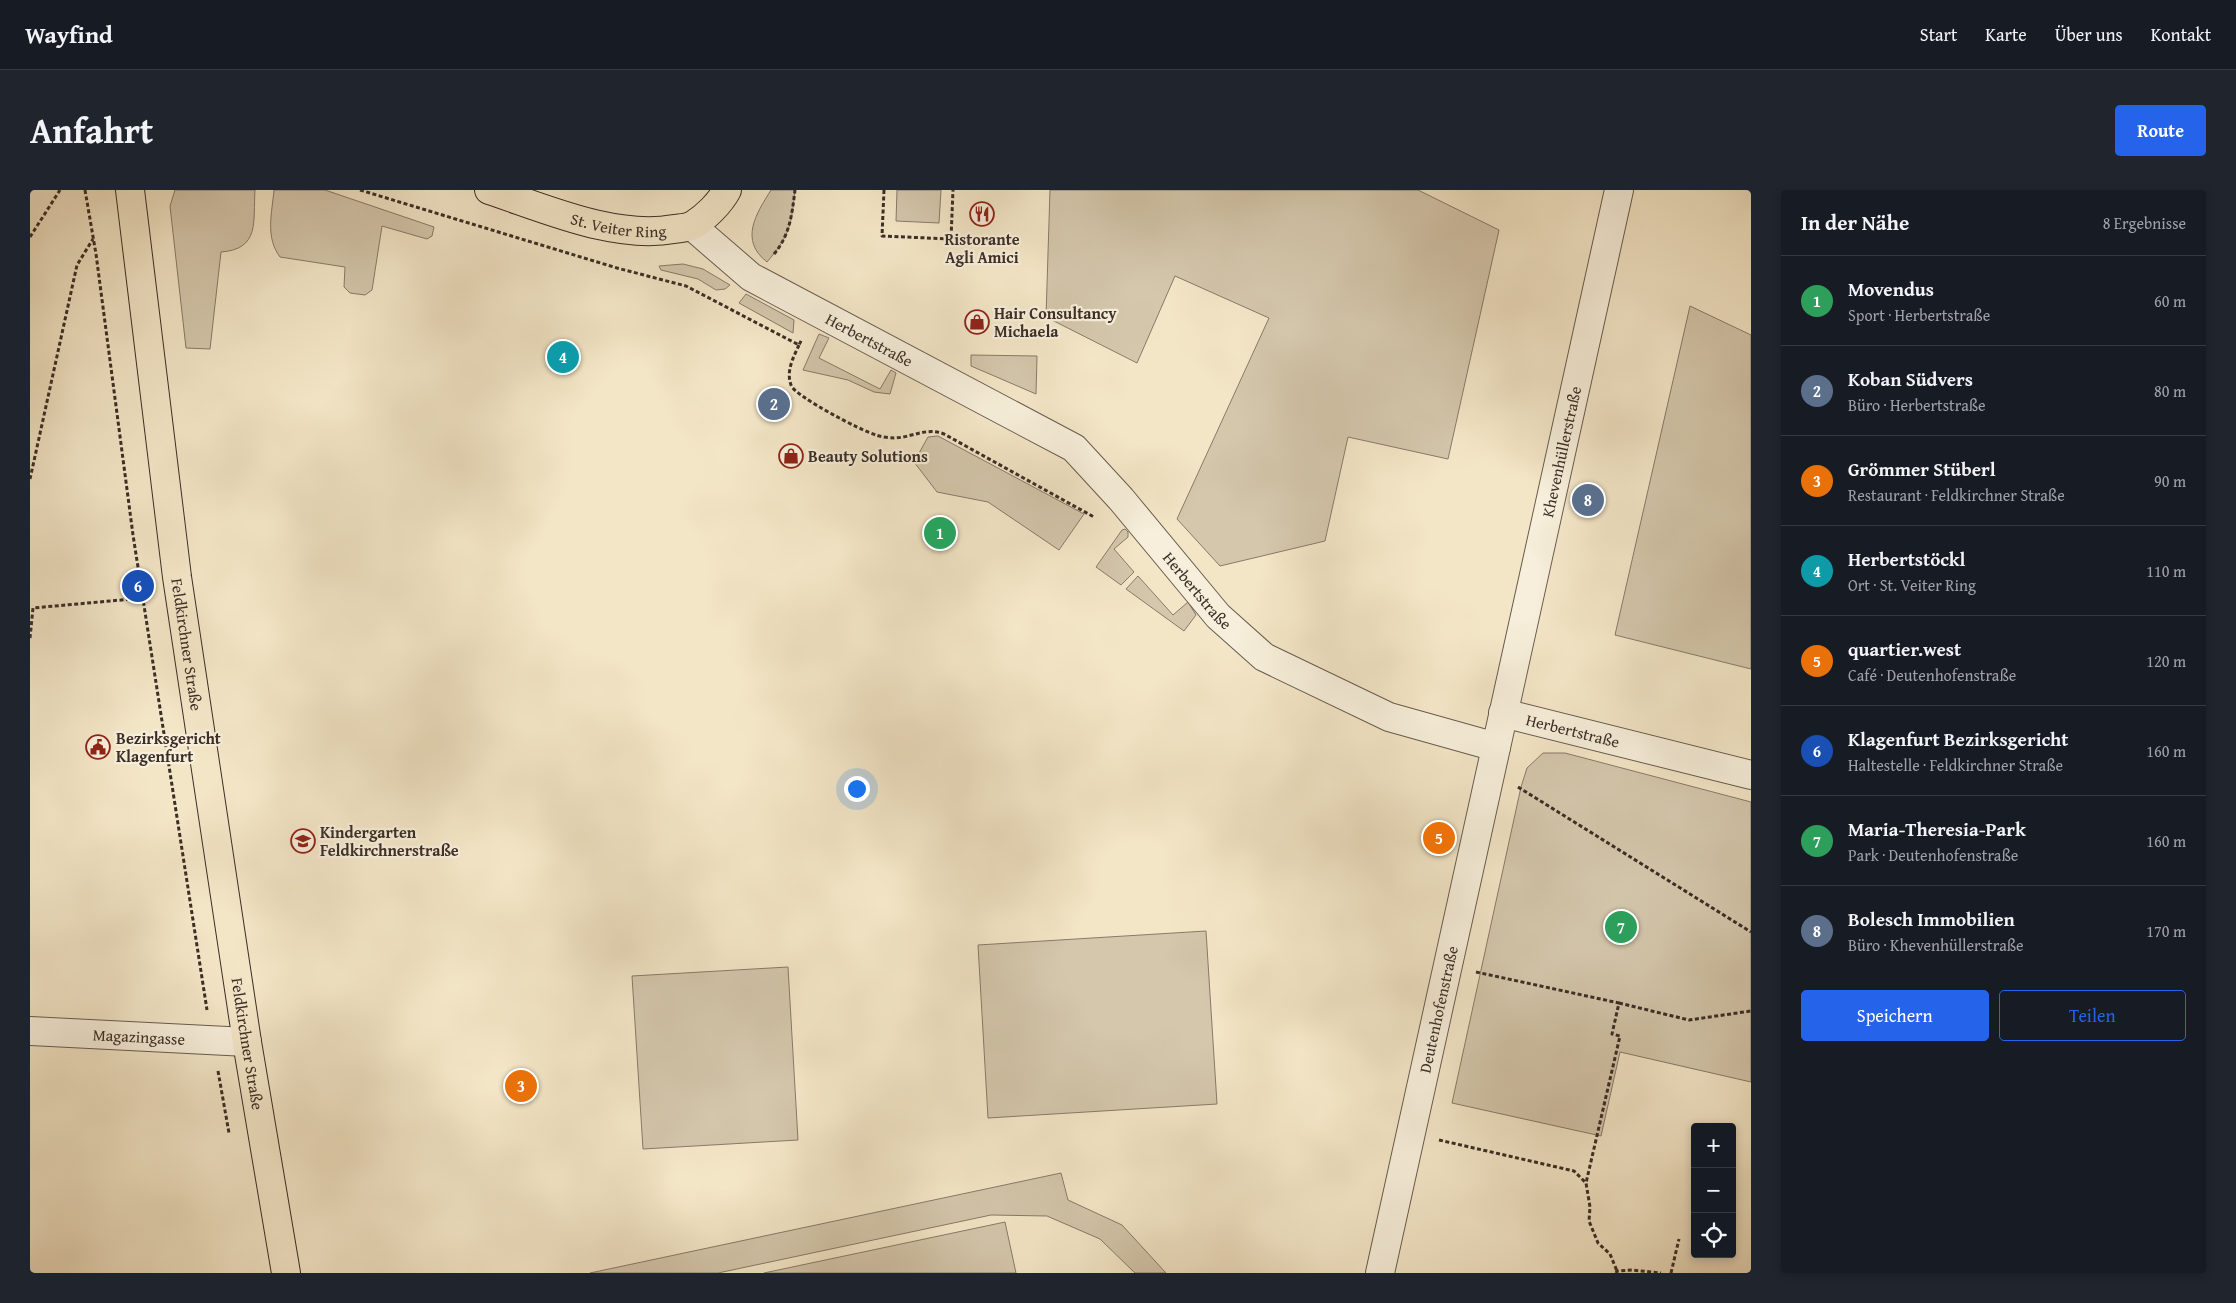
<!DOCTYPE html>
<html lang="de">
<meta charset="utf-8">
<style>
:root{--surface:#171b24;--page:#20242c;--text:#f1f3f6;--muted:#9ea1a6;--line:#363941;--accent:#2563eb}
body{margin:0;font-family:"Gentium Book Plus",serif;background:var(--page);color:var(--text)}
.controls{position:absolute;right:15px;bottom:15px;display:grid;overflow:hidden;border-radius:5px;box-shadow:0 2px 8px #0003}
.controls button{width:45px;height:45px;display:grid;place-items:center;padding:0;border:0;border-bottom:1px solid var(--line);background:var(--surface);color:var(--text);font:25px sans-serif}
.you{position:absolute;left:826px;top:598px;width:18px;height:18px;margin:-12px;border:4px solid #fff;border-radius:50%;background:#1a73e8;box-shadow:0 0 0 8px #1a73e833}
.badge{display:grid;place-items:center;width:32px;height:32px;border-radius:50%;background:var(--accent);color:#fff;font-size:16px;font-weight:700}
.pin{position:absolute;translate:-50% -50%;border:2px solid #fff;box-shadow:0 1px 5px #0006}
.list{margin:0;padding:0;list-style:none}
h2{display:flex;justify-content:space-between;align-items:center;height:65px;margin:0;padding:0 20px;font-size:21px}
h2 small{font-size:16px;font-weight:400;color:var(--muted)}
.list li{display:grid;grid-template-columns:32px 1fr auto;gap:15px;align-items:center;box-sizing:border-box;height:90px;padding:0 20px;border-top:1px solid var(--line)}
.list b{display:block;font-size:19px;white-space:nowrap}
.list p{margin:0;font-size:16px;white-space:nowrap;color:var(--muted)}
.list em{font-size:16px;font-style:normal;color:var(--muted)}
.actions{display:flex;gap:10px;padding:15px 20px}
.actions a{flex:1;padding:11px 0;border:1px solid var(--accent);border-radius:5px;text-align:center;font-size:18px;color:var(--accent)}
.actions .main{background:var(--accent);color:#fff}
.icon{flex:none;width:28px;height:28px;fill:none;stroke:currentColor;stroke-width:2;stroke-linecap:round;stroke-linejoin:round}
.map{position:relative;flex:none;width:1721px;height:1083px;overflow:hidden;border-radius:5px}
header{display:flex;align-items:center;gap:30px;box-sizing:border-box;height:70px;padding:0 25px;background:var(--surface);border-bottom:1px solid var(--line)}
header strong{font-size:24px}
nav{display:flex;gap:28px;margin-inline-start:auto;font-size:18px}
.intro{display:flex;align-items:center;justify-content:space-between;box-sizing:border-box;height:120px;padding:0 30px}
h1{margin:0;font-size:35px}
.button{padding:12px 22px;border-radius:5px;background:var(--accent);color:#fff;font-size:18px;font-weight:700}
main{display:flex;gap:30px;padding:0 30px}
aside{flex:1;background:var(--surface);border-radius:5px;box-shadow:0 2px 8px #0003}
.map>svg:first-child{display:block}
.green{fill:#d4c7ac;stroke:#887a6a}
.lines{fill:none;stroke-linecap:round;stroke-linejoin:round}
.street-casing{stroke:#695c4f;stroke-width:30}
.primary-casing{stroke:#3b2e27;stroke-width:30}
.path{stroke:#3b2e27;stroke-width:3;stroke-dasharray:4 2.5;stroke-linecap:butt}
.street{stroke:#f7efdb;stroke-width:28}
.primary{stroke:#f3e6c7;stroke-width:28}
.labels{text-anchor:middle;stroke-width:4.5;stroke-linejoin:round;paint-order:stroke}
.street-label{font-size:16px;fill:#3b2e27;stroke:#f7efdb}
.poi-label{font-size:16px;font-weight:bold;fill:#3b2e27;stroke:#f7efdb;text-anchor:start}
</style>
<header>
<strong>Wayfind</strong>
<nav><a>Start</a><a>Karte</a><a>Über uns</a><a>Kontakt</a></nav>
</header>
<div class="intro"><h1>Anfahrt</h1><a class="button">Route</a></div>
<main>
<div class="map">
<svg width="1721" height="1083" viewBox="0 0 1721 1083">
<rect width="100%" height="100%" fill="#f3e6c7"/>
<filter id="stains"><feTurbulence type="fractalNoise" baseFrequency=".004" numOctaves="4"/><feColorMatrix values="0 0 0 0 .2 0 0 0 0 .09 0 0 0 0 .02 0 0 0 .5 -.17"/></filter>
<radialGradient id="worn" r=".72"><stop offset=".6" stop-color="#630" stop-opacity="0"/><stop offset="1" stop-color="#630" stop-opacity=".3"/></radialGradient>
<path class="green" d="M 145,0 L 225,0 C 223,32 230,59 191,62 L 180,159 L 156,158 L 140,16 Z
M 244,0 L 295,0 L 404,37 L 402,46 L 397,49 L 352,36 L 342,100 L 335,105 L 320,103 L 314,97 L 315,77 L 250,67 C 235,47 242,23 244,0 Z
M 741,0 L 765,0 C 761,35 761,44 737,72 C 709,50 726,24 741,0 Z
M 867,0 L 911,0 L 909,33 L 866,31 Z
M 1020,0 L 1388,0 L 1469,40 L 1418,269 L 1318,247 L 1295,351 L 1190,376 L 1147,329 L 1239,128 L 1145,86 L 1107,173 L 1016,127 Z
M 653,74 L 673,79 L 700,95 L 695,99 L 686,100 L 668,89 L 631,80 L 629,76 Z
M 716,104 L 764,130 L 763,143 L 709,113 Z
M 1660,116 L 1721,145 L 1721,479 L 1585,445 Z
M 789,144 L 799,148 L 789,168 L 850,199 L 861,180 L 866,183 L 860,204 L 844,202 L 818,190 L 773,180 Z
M 941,165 L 1007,166 L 1006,204 L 941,176 Z
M 908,246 L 1054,324 L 1029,360 L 958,312 L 907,302 L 884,272 L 898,247 Z
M 1095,339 L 1098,342 L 1098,347 L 1084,359 L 1104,382 L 1091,395 L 1066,377 L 1092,340 Z
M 1108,386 L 1143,425 L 1158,412 L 1166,425 L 1154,441 L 1096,399 Z
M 1513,563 L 1535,563 L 1721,612 L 1721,892 L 1590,862 L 1571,946 L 1422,913 L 1491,597 L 1497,578 Z
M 1176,741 L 1187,914 L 958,928 L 948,755 Z
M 758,777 L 768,950 L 613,959 L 602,786 Z
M 1031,983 L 1038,1010 L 1092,1035 L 1136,1083 L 1105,1083 L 1070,1049 L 1017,1026 L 961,1025 L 688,1083 L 560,1083 Z
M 975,1032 L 986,1083 L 734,1083 Z"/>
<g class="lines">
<g class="street-casing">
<g id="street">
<path id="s1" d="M 662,36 L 721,87 L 1044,258 L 1091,309 L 1188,426 L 1234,467 L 1359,527 L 1466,557"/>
<path id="s2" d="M 1473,523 L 1721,585"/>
<path id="s3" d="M 0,841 L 217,852"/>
<path id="s4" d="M 1350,1083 L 1589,0"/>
</g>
</g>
<g class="primary-casing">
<g id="primary">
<path id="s5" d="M 100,0 L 147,387 L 217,852 L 256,1083"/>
<path id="s6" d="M 459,0 C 514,18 585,50 644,39 C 650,38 658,38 663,35 C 676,27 690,13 697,0"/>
</g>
</g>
<path class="path" d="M 55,0 L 66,64 L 103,345 L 177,820
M 330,0 L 587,78 L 656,96 L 769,155 L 772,149
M 854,0 L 852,46 L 921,49 L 923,0
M 0,47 L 30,0
M 744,64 C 760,45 762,24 765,0
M 769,155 C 763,168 756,181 761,195 C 764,206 832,241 846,245 C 851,247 859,248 865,248 C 883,247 897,237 914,244 L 1064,327
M 0,289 L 47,75 L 63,49
M 0,448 L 3,418 L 113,408
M 1488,597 L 1721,742
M 1446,782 L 1589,813 L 1582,844 L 1590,846 L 1556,993
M 1589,813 L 1659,830 L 1721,821
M 188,881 L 199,943
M 1409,950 L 1544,981 L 1556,993 L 1560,1017 L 1559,1031 L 1568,1053 L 1580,1064 L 1587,1081
M 1586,1083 L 1587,1081 L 1602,1080 L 1631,1083
M 1641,1083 L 1649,1049"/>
<use href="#street" class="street"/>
<use href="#primary" class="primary"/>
</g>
<defs>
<g id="restaurant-ring" transform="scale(1.25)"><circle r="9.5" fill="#f7efdb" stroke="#8f2418" stroke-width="1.5"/><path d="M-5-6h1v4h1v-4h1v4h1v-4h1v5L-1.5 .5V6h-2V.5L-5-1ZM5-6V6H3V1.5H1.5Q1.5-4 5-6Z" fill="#8f2418"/></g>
<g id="shop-ring" transform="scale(1.25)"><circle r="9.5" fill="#f7efdb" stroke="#8f2418" stroke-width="1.5"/><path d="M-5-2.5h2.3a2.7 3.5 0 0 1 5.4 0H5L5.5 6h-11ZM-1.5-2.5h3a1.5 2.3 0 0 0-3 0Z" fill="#8f2418"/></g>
<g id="civic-ring" transform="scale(1.25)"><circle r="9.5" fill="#f7efdb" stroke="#8f2418" stroke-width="1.5"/><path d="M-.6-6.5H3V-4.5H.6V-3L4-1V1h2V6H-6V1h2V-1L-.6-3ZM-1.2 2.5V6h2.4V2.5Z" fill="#8f2418"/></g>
<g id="school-ring" transform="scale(1.25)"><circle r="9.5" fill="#f7efdb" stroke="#8f2418" stroke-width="1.5"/><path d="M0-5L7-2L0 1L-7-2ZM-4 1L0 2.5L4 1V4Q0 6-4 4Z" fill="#8f2418"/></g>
</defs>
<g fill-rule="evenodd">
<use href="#restaurant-ring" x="952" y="24"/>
<use href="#shop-ring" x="947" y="132"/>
<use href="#shop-ring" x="761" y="266"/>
<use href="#civic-ring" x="68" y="557"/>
<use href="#school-ring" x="273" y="651"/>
</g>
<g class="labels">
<g class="street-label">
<text dy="6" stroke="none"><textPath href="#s6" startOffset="135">St. Veiter Ring</textPath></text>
<text dy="6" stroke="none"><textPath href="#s1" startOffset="212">Herbertstraße</textPath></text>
<text dy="6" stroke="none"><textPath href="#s4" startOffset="841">Khevenhüllerstraße</textPath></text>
<text dy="6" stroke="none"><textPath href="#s1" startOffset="632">Herbertstraße</textPath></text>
<text dy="6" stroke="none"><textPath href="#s5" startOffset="458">Feldkirchner Straße</textPath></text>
<text dy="6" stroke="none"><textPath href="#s2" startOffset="72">Herbertstraße</textPath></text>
<text dy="6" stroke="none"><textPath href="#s4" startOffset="270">Deutenhofenstraße</textPath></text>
<text dy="6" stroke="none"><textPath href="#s3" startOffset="109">Magazingasse</textPath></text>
<text dy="6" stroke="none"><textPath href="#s5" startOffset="862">Feldkirchner Straße</textPath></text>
</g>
<g class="poi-label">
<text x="952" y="55" text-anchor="middle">Ristorante<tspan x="952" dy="18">Agli Amici</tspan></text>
<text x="964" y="129">Hair Consultancy<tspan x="964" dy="18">Michaela</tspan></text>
<text x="778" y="272">Beauty Solutions</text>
<text x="86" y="554">Bezirksgericht<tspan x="86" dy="18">Klagenfurt</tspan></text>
<text x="290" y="648">Kindergarten<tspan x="290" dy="18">Feldkirchnerstraße</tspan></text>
</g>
</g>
<rect width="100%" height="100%" filter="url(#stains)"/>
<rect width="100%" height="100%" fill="url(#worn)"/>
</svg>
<div class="controls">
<button>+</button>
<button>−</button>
<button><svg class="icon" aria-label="locate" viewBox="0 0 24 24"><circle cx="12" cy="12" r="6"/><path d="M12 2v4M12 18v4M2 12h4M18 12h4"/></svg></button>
</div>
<div class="you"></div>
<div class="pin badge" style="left:910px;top:343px;background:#2e9e5b">1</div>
<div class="pin badge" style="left:744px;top:214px;background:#5c6f8a">2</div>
<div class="pin badge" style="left:491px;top:896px;background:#e8710a">3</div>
<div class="pin badge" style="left:533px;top:167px;background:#0f9aa8">4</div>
<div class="pin badge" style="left:1409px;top:648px;background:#e8710a">5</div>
<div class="pin badge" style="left:108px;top:396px;background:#1a4fb4">6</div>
<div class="pin badge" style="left:1591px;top:737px;background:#2e9e5b">7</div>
<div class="pin badge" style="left:1558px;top:310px;background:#5c6f8a">8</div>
</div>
<aside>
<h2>In der Nähe<small>8 Ergebnisse</small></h2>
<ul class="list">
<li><span class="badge" style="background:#2e9e5b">1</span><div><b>Movendus</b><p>Sport · Herbertstraße</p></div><em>60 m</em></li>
<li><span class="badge" style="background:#5c6f8a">2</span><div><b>Koban Südvers</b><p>Büro · Herbertstraße</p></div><em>80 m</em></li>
<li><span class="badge" style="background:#e8710a">3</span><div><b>Grömmer Stüberl</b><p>Restaurant · Feldkirchner Straße</p></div><em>90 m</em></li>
<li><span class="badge" style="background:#0f9aa8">4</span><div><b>Herbertstöckl</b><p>Ort · St. Veiter Ring</p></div><em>110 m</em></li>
<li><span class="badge" style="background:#e8710a">5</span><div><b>quartier.west</b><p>Café · Deutenhofenstraße</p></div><em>120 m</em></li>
<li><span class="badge" style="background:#1a4fb4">6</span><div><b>Klagenfurt Bezirksgericht</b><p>Haltestelle · Feldkirchner Straße</p></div><em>160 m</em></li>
<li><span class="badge" style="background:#2e9e5b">7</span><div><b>Maria-Theresia-Park</b><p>Park · Deutenhofenstraße</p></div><em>160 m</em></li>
<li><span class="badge" style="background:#5c6f8a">8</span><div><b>Bolesch Immobilien</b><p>Büro · Khevenhüllerstraße</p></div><em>170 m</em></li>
</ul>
<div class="actions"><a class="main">Speichern</a><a>Teilen</a></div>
</aside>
</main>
